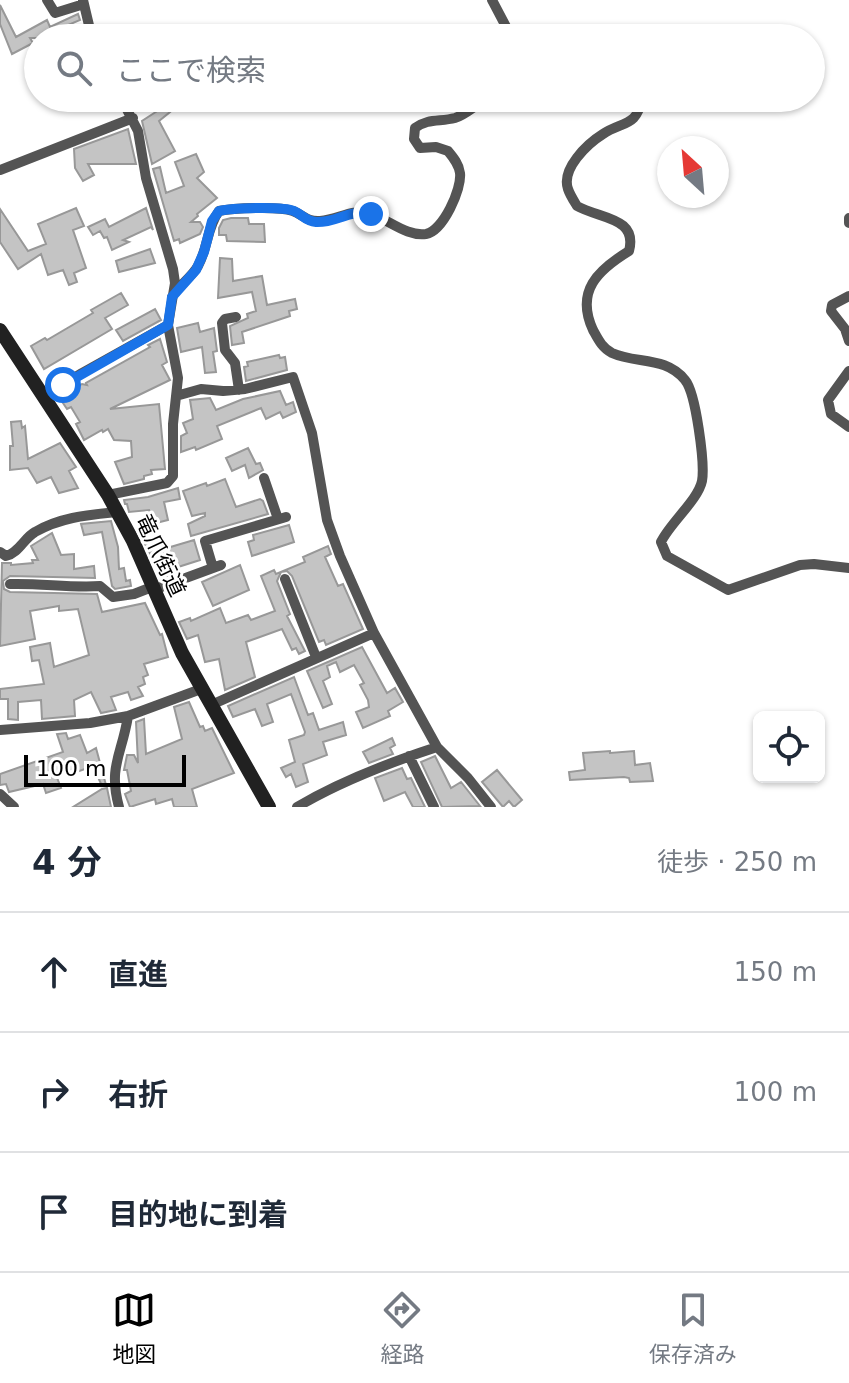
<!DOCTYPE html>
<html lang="ja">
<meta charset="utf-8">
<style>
:root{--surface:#fff;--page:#f6f6f7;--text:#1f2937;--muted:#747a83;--line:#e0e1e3;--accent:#000}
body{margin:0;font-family:"DejaVu Sans","Noto Sans JP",sans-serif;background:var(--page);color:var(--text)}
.controls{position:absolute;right:24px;bottom:24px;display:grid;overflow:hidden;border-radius:12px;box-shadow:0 2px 6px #0004}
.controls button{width:72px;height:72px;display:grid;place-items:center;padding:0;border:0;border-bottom:2px solid var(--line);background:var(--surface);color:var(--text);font:40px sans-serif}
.compass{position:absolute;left:657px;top:136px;width:72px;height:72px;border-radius:50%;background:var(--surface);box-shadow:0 2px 6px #0004;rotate:334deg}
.scale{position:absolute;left:24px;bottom:20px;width:162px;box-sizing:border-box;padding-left:8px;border:4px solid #000;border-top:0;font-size:22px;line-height:28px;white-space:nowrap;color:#000;-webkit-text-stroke:6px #fff;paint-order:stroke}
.stop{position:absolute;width:24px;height:24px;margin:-18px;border:6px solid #1a73e8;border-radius:50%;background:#fff}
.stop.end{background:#1a73e8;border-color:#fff;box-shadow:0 2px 8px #0008}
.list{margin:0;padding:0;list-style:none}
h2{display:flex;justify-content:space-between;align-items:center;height:104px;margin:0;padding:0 32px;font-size:34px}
h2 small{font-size:26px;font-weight:400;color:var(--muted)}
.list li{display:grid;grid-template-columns:52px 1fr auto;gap:24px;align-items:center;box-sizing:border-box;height:120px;padding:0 32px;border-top:2px solid var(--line)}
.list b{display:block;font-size:30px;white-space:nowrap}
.list em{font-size:26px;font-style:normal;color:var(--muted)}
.icon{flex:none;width:44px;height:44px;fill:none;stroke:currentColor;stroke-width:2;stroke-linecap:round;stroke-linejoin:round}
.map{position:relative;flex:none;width:849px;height:807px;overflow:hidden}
.search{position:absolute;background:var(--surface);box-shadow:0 2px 6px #0004;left:24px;right:24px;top:24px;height:88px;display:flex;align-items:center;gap:20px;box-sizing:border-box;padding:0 28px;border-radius:44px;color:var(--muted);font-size:30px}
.sheet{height:464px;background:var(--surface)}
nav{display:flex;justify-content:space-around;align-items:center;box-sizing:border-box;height:112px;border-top:2px solid var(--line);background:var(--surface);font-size:22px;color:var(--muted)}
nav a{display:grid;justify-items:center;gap:4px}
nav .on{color:var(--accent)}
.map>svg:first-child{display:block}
.building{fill:#c4c4c4;stroke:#989898;stroke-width:2}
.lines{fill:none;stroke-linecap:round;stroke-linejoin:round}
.minor{stroke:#545454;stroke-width:10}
.secondary{stroke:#212121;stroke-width:14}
.route{stroke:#1a73e8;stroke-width:10}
.labels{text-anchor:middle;stroke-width:6;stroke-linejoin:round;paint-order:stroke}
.street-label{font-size:22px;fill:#000;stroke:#fff}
</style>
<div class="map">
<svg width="849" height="807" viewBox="0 0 849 807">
<rect width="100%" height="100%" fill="#fff"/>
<path class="building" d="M 0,5 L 16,37 L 47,20 L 50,27 L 78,14 L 80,20 L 38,38 L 30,38 L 33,43 L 12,54 L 0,24 Z
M 165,106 L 170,112 L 159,121 L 175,151 L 152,164 L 142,121 Z
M 128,129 L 136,164 L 88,164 L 94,175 L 83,181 L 75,168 L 74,149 Z
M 196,154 L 204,172 L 197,178 L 217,198 L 197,214 L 198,216 L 191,222 L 200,222 L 203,227 L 200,234 L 180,243 L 179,239 L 174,241 L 153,169 L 160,167 L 166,193 L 184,186 L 175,162 Z
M 76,208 L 84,226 L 73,230 L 86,268 L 74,273 L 77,282 L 69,285 L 63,270 L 48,275 L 41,254 L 18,269 L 0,242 L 0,209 L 28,251 L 46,244 L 38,224 Z
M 146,208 L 153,230 L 151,227 L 123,240 L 129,242 L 112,250 L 107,237 L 104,238 L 100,231 L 93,235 L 88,227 L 105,219 L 109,227 Z
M 231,218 L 248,218 L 249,224 L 264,224 L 265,242 L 227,241 L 226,235 L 219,235 L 219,228 L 223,220 Z
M 150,249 L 155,263 L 119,272 L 116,261 Z
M 220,258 L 232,259 L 233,281 L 262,276 L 267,305 L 295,299 L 297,309 L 289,311 L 290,316 L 242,332 L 244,343 L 232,345 L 230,326 L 248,318 L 247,314 L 256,311 L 252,292 L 218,298 Z
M 121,293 L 128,305 L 105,318 L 112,329 L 44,369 L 31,346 L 45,338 L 47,340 L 93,313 L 91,310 Z
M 155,309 L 161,320 L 123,341 L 116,330 Z
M 198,323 L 200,332 L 214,328 L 217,351 L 213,352 L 216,372 L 205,373 L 202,347 L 181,352 L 177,328 Z
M 160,339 L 167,362 L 162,365 L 170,380 L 110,409 L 159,404 L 165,469 L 151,470 L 152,474 L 144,476 L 144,479 L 124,484 L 115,462 L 132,457 L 131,441 L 114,440 L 108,429 L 103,432 L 102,430 L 84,440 L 76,424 L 80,422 L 71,407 L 67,409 L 59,397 L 82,384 L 87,385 L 86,383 L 150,347 L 148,345 Z
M 279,355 L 280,358 L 285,357 L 287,370 L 246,381 L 244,367 L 248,366 L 247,362 Z
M 280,391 L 286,405 L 293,402 L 296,412 L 283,418 L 280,412 L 266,419 L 261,408 L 217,426 L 222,439 L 196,450 L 195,447 L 181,452 L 181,436 L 187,433 L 183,423 L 193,419 L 190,400 L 210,398 L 216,410 L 243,399 Z
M 21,421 L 22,428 L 25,426 L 28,459 L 60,443 L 76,467 L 69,471 L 78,488 L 59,493 L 51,477 L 37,483 L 28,468 L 10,470 L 10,446 L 13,446 L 11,422 Z
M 248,448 L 256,464 L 260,463 L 263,470 L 249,478 L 245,465 L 232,471 L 226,458 Z
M 225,479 L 236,507 L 260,499 L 263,501 L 268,514 L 191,536 L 188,524 L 205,516 L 205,513 L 192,516 L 183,491 L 206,483 L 207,486 Z
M 178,488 L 180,499 L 164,502 L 168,520 L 152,524 L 149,510 L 129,512 L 127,504 L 125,504 L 124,500 L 148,497 Z
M 111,521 L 118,547 L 119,569 L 124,568 L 126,581 L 130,580 L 131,586 L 115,589 L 112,586 L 102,532 L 84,535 L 81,524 Z
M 289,525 L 294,542 L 252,556 L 248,542 L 254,540 L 253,535 Z
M 52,533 L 61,555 L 74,554 L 74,569 L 94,566 L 95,578 L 10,576 L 3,581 L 4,589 L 10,592 L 97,594 L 102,612 L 145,603 L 160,635 L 162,634 L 168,657 L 144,664 L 148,675 L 143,677 L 145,684 L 138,687 L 143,696 L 131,700 L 128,692 L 111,697 L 116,710 L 101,713 L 91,692 L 74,700 L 75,716 L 42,719 L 41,700 L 18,702 L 18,720 L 8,719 L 8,699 L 0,699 L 0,689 L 44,684 L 39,660 L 32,661 L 30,647 L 50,643 L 54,667 L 89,655 L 78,609 L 59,611 L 59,606 L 30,611 L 35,639 L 0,646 L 2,563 L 11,563 L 11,565 L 33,563 L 32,560 L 38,560 L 31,546 Z
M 161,536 L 167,548 L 194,540 L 200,560 L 175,568 L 176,573 L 164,577 L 160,563 L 156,565 L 145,544 Z
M 328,546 L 331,554 L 325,557 L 338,586 L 343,584 L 363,629 L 326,645 L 324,640 L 319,642 L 292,576 L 287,571 L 281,572 L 277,581 L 290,614 L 287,616 L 305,651 L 299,654 L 296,648 L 292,650 L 282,629 L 246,642 L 255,677 L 225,690 L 219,659 L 205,662 L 198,635 L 187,639 L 179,622 L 190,618 L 191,621 L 220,608 L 226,623 L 248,615 L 251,620 L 275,611 L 261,576 L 274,570 L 276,574 L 305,562 L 303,557 Z
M 240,565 L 249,590 L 213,606 L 202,582 Z
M 362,647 L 387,693 L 395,688 L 403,702 L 388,711 L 390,716 L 363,728 L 356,712 L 369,707 L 368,700 L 360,685 L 364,683 L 354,665 L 340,672 L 336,662 L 327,666 L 330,677 L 323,681 L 332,704 L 323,708 L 307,671 Z
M 294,677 L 308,715 L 313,713 L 319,730 L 343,722 L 346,735 L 323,742 L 327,755 L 303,764 L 308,782 L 296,787 L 291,774 L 286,777 L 281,768 L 295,762 L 289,740 L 304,735 L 305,732 L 291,694 L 267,704 L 273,722 L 262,726 L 255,709 L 233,717 L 228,706 Z
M 189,702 L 200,727 L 203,726 L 205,731 L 212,728 L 234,773 L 192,789 L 197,807 L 174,807 L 172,799 L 156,804 L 155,799 L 130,807 L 125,794 L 131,791 L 127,770 L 124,770 L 127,755 L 134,755 L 138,763 L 136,722 L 144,719 L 146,754 L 182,739 L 174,707 Z
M 66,733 L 68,739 L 80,735 L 87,753 L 96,748 L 106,785 L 102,786 L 93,766 L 74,773 L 73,769 L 56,775 L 61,788 L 46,793 L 43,784 L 9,792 L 6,784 L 0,785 L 0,774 L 63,752 L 57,734 Z
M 392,738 L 395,745 L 390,748 L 393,754 L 369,763 L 363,752 Z
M 610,751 L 610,753 L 634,751 L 635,765 L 650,763 L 653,781 L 630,782 L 629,778 L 624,777 L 570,780 L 569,772 L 585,770 L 583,753 Z
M 435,756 L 451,788 L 461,782 L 480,806 L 442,807 L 421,762 Z
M 402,768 L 407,779 L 411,778 L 425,807 L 413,807 L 405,792 L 384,801 L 375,778 Z
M 497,770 L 522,800 L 514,807 L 509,801 L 503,807 L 482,782 Z
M 107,788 L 111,807 L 73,807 L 102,789 Z"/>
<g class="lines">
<path class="minor" d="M 47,0 L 55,13 L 84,4
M 83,0 L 92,38
M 492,0 L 512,38
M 642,98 C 637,127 623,121 603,134 C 587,144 561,169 568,189 C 570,195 574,201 577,206 C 600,219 638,217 629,251 C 598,270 575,291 593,330 C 598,339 602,348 612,353 C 636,364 666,356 685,380 C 696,393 705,464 702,481 C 698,500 670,523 661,542 L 667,556 L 728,590 L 800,565 L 814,564 L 849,568
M 0,170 L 133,118
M 849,218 L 849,223
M 849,296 L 832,305 L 831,311 L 845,329 L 849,341
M 172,297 C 179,285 191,278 198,266 C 208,248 207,227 219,211 C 233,208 279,206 293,211 C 303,215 307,222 320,221 C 338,220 351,209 368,213 C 387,218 406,237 426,234 C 443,231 462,189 460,173 C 459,164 453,157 448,151 L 436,147 L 420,148 L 414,139 L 415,128 C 428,118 440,122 455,118 C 468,114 477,102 491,98
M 236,317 L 225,319 L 222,323 L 225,350 L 235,363 L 239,390
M 849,371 L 828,400 L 831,414 L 849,427
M 176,396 L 201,389 L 223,391 L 245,389 L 293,377 L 312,433 L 327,520 L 340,556 L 374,633
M 43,397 L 82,373 L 168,325
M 264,478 L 278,519
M 108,495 L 167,483 L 173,476 L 173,424 L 178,378 L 168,325 L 175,283 L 173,269 L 146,178 L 138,131 L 121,98
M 0,552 L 6,556 C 19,553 24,538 35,532 C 61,517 88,515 117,512
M 213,568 L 205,541 L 286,517
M 285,579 L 316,657
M 10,584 C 41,583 70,588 100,586 L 113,597 L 134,594 L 152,587
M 153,590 L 221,565
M 211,705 L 374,633 L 437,747 L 468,778 L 491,807
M 0,730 L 90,723 L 128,716 L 201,689
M 409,756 L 434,807
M 0,794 L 14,807
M 119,807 C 108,766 122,755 128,716
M 297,807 C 341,781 388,763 437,747"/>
<path class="secondary" d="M 0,330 L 108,495 L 133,541 L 182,653 L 269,807"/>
</g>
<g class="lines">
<path class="route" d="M 63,385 L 168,325 L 172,297 L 196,270 L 204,252 L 212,221 L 219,211 C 232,208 283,206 294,211 C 303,215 305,221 316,222 C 337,223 348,209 371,214"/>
</g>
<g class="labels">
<g class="street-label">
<text transform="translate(161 555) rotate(65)" y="8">竜爪街道</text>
</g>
</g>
</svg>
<div class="controls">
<button><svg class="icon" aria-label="locate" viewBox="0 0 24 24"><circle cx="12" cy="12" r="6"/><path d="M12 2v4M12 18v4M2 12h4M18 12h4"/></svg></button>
</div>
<svg class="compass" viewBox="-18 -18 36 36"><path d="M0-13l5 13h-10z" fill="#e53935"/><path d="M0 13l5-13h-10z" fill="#747a83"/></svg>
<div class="scale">100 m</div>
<div class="stop" style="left:63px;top:385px"></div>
<div class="stop end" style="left:371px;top:214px"></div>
<div class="search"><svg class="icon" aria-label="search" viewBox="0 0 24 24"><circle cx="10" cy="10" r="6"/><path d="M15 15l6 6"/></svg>ここで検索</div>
</div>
<section class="sheet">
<h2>4 分<small>徒歩 · 250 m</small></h2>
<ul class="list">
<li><svg class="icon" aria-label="ahead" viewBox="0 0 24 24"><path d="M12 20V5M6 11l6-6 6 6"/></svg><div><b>直進</b></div><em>150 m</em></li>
<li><svg class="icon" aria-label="right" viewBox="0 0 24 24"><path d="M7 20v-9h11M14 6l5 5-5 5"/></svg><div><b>右折</b></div><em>100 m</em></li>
<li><svg class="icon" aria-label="arrive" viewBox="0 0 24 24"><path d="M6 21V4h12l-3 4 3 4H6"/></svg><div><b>目的地に到着</b></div></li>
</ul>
</section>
<nav>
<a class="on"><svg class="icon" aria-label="map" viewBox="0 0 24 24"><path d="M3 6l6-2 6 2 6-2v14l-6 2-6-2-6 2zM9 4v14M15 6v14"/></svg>地図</a>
<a><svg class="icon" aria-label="directions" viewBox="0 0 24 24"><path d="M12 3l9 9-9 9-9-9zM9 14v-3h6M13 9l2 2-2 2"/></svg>経路</a>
<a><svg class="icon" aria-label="saved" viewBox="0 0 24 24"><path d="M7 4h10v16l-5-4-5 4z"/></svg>保存済み</a>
</nav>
